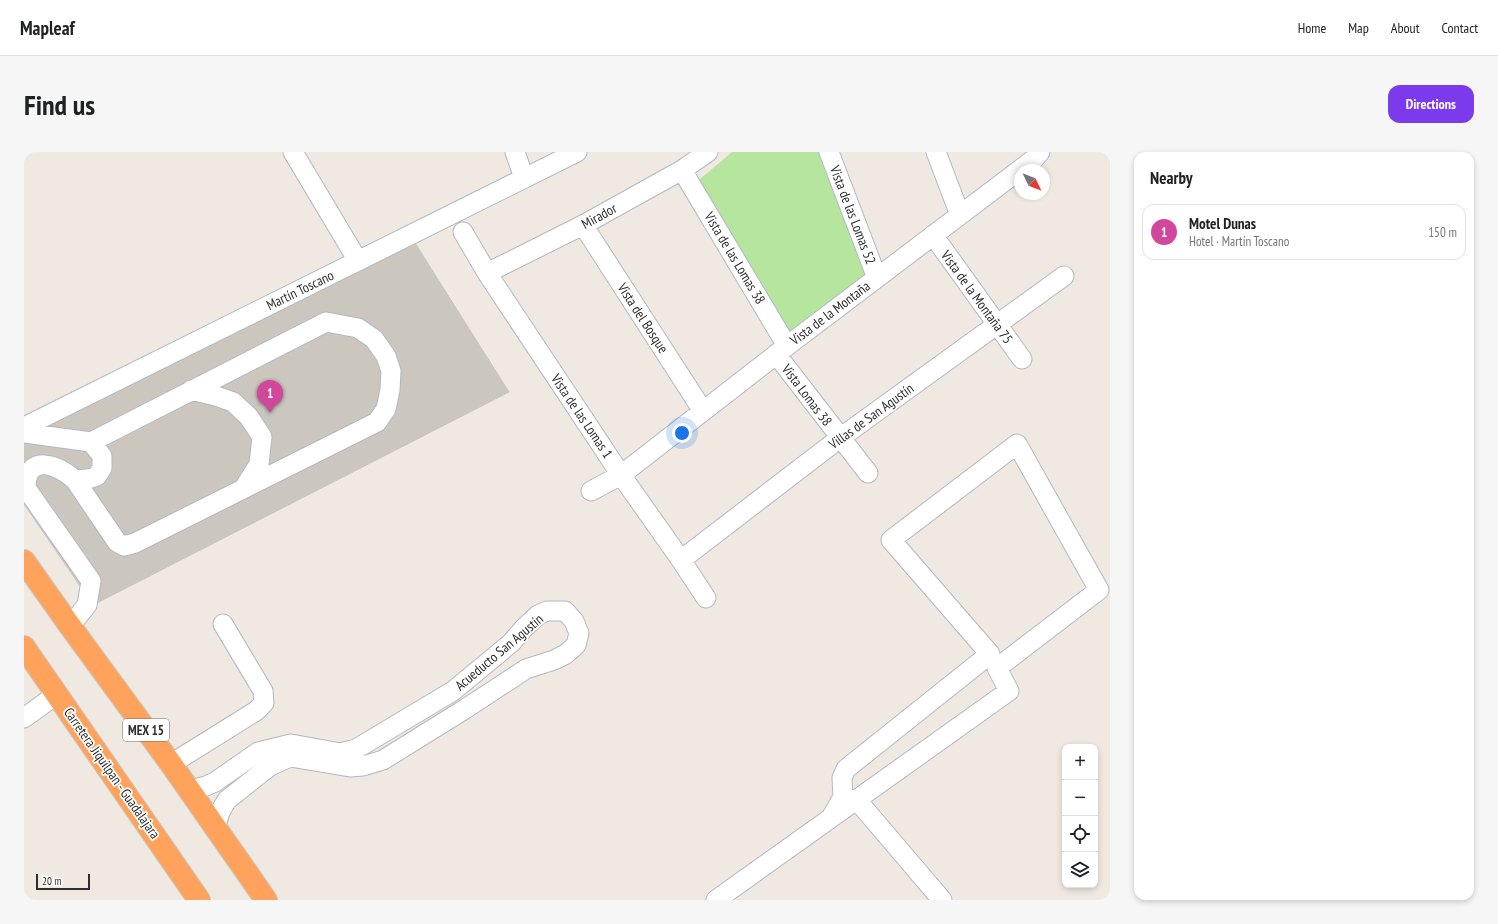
<!DOCTYPE html>
<meta charset="utf-8">
<style>
:root{--surface:#fff;--page:#f6f6f6;--text:#202124;--muted:#757577;--line:#e0e0e0;--accent:#7c3aed}
body{margin:0;font-family:"PT Sans Narrow",sans-serif;background:var(--page);color:var(--text)}
.controls{position:absolute;right:12px;bottom:12px;display:grid;overflow:hidden;border-radius:8px;box-shadow:0 2px 6px #0003}
.controls button{width:36px;height:36px;display:grid;place-items:center;padding:0;border:0;border-bottom:1px solid var(--line);background:var(--surface);color:var(--text);font:20px sans-serif}
.compass{position:absolute;left:990px;top:12px;width:36px;height:36px;border-radius:50%;background:var(--surface);box-shadow:0 2px 6px #0003;rotate:133deg}
.scale{position:absolute;left:12px;bottom:10px;width:54px;box-sizing:border-box;padding-left:4px;border:2px solid #2e2e2e;border-top:0;font-size:11px;line-height:14px;white-space:nowrap;color:#2e2e2e;-webkit-text-stroke:3px #fff;paint-order:stroke}
.you{position:absolute;left:658px;top:281px;width:14px;height:14px;margin:-10px;border:3px solid #fff;border-radius:50%;background:#1a73e8;box-shadow:0 0 0 6px #1a73e833}
.badge{display:grid;place-items:center;width:26px;height:26px;border-radius:50%;background:var(--accent);color:#fff;font-size:13px;font-weight:700}
.pin{position:absolute;translate:-50% -33px;filter:drop-shadow(0 1px 2px #0008)}
.pin::after{content:'';position:absolute;top:21px;width:14px;height:12px;background:inherit;clip-path:polygon(0 0,100% 0,50% 100%)}
.list{margin:0;padding:0;list-style:none}
h2{display:flex;justify-content:space-between;align-items:center;height:52px;margin:0;padding:0 16px;font-size:17px}
h2 small{font-size:13px;font-weight:400;color:var(--muted)}
.list li{display:grid;grid-template-columns:26px 1fr auto;gap:12px;align-items:center;box-sizing:border-box;height:56px;margin:0 8px 8px;padding:0 8px;border:1px solid var(--line);border-radius:12px}
.list b{display:block;font-size:15px;white-space:nowrap}
.list p{margin:0;font-size:13px;white-space:nowrap;color:var(--muted)}
.list em{font-size:13px;font-style:normal;color:var(--muted)}
.icon{flex:none;width:22px;height:22px;fill:none;stroke:currentColor;stroke-width:2;stroke-linecap:round;stroke-linejoin:round}
.map{position:relative;flex:none;width:1086px;height:748px;overflow:hidden;border-radius:12px}
header{display:flex;align-items:center;gap:24px;box-sizing:border-box;height:56px;padding:0 20px;background:var(--surface);border-bottom:1px solid var(--line)}
header strong{font-size:19px}
nav{display:flex;gap:22px;margin-inline-start:auto;font-size:14px}
.intro{display:flex;align-items:center;justify-content:space-between;box-sizing:border-box;height:96px;padding:0 24px}
h1{margin:0;font-size:28px}
.button{padding:10px 18px;border-radius:12px;background:var(--accent);color:#fff;font-size:14px;font-weight:700}
main{display:flex;gap:24px;padding:0 24px}
aside{flex:1;background:var(--surface);border-radius:12px;box-shadow:0 2px 6px #0003}
.map>svg:first-child{display:block}
.green{fill:#b6e59e}
.building{fill:#cbc7bf;stroke:#cbc5ba}
.lines{fill:none;stroke-linecap:round;stroke-linejoin:round}
.minor-casing{stroke:#b4b7c1;stroke-width:21}
.highway-casing{stroke:#c9c9c9;stroke-width:24}
.minor{stroke:#fff;stroke-width:19}
.highway{stroke:#ffa35c;stroke-width:22}
.labels{text-anchor:middle;stroke-width:3.5;stroke-linejoin:round;paint-order:stroke}
.shield{fill:#fff;stroke:#6d6d6d;stroke-width:1}
.shield-label{font-size:13px;font-weight:bold;fill:#2e2e2e}
.street-label{font-size:14px;fill:#2e2e2e;stroke:#fff}
</style>
<header>
<strong>Mapleaf</strong>
<nav><a>Home</a><a>Map</a><a>About</a><a>Contact</a></nav>
</header>
<div class="intro"><h1>Find us</h1><a class="button">Directions</a></div>
<main>
<div class="map">
<svg width="1086" height="748" viewBox="0 0 1086 748">
<rect width="100%" height="100%" fill="#efe9e1"/>
<path class="green" d="M 708,0 L 796,0 L 843,125 L 765,182 L 675,28 Z"/>
<path class="building" d="M 391,91 L 485,240 L 69,453 L 0,352 L 0,285 Z"/>
<g class="lines">
<g class="minor-casing">
<path id="minor" d="M 269,0 L 334,109
M 491,0 L 500,26
M 805,0 L 853,126
M 912,0 L 936,63
M 658,18 L 763,194
M 559,73 L 679,259
M 439,80 L 463,121 L 597,323 L 657,408 L 682,446
M 909,83 L 998,207
M 463,121 L 559,73 L 658,18 L 684,0
M 752,202 L 844,321
M 167,238 L 192,244 L 209,250 L 225,265 L 238,285 L 235,312 L 220,336
M 0,275 L 553,0
M 0,281 L 67,290
M 567,339 L 597,323 L 763,194 L 1010,7 L 1016,0
M 657,408 L 816,286 L 1040,124
M 46,474 L 63,453 L 67,429 L 2,336 C 2,301 34,312 51,328 L 64,327 L 73,324 L 78,316 L 78,304 L 67,290 L 302,170 L 334,176 L 350,187 L 362,204 L 367,219 L 366,238 L 362,257 L 353,270 L 111,391 L 100,394 L 93,390 L 51,328
M 0,566 L 33,542
M 147,612 L 232,559 L 240,551 L 239,539 L 199,472
M 166,638 L 182,634 L 191,630 L 234,600 L 267,592 L 317,601 L 332,597 L 429,539 L 487,491 L 500,476 L 514,463 L 523,459 L 541,459 L 550,469 L 555,481 L 552,493 L 542,502 L 530,508 L 502,517 L 441,557 L 359,608 L 339,614 L 326,615 L 266,605 L 246,614 L 203,648 L 196,660 L 192,674
M 832,647 L 918,748
M 692,748 L 985,539 L 973,516 L 1075,438 L 993,292 L 867,388 L 966,502 L 822,617 L 818,626 L 819,645 L 808,664"/>
</g>
<g class="highway-casing">
<path id="highway" d="M 0,409 L 46,474 L 147,612 L 242,748
M 0,495 L 175,748"/>
</g>
<use href="#minor" class="minor"/>
<use href="#highway" class="highway"/>
</g>
<g class="labels">
<rect class="shield" x="99" y="567" width="46" height="22" rx="3"/>
<g class="shield-label">
<text x="122" y="583">MEX 15</text>
</g>
<g class="street-label">
<text transform="translate(829 63) rotate(69)" y="5">Vista de las Lomas 52</text>
<text transform="translate(575 64) rotate(-29)" y="5">Mirador</text>
<text transform="translate(711 106) rotate(59)" y="5">Vista de las Lomas 38</text>
<text transform="translate(276 138) rotate(-26)" y="5">Martín Toscano</text>
<text transform="translate(953 145) rotate(54)" y="5">Vista de la Montaña 75</text>
<text transform="translate(806 161) rotate(-37)" y="5">Vista de la Montaña</text>
<text transform="translate(619 166) rotate(57)" y="5">Vista del Bosque</text>
<text transform="translate(783 243) rotate(53)" y="5">Vista Lomas 38</text>
<text transform="translate(558 264) rotate(56)" y="5">Vista de las Lomas 1</text>
<text transform="translate(847 264) rotate(-36)" y="5">Villas de San Agustín</text>
<text transform="translate(475 500) rotate(-40)" y="5">Acueducto San Agustín</text>
<text transform="translate(88 621) rotate(55)" y="5">Carretera Jiquilpan - Guadalajara</text>
</g>
</g>
</svg>
<div class="controls">
<button>+</button>
<button>−</button>
<button><svg class="icon" aria-label="locate" viewBox="0 0 24 24"><circle cx="12" cy="12" r="6"/><path d="M12 2v4M12 18v4M2 12h4M18 12h4"/></svg></button>
<button><svg class="icon" aria-label="layers" viewBox="0 0 24 24"><path d="M12 4l9 5-9 5-9-5zM3 14l9 5 9-5"/></svg></button>
</div>
<svg class="compass" viewBox="-18 -18 36 36"><path d="M0-13l5 13h-10z" fill="#e53935"/><path d="M0 13l5-13h-10z" fill="#757577"/></svg>
<div class="scale">20 m</div>
<div class="you"></div>
<div class="pin badge" style="left:246px;top:261px;background:#d1479c">1</div>
</div>
<aside>
<h2>Nearby<small></small></h2>
<ul class="list">
<li><span class="badge" style="background:#d1479c">1</span><div><b>Motel Dunas</b><p>Hotel · Martín Toscano</p></div><em>150 m</em></li>
</ul>
</aside>
</main>
